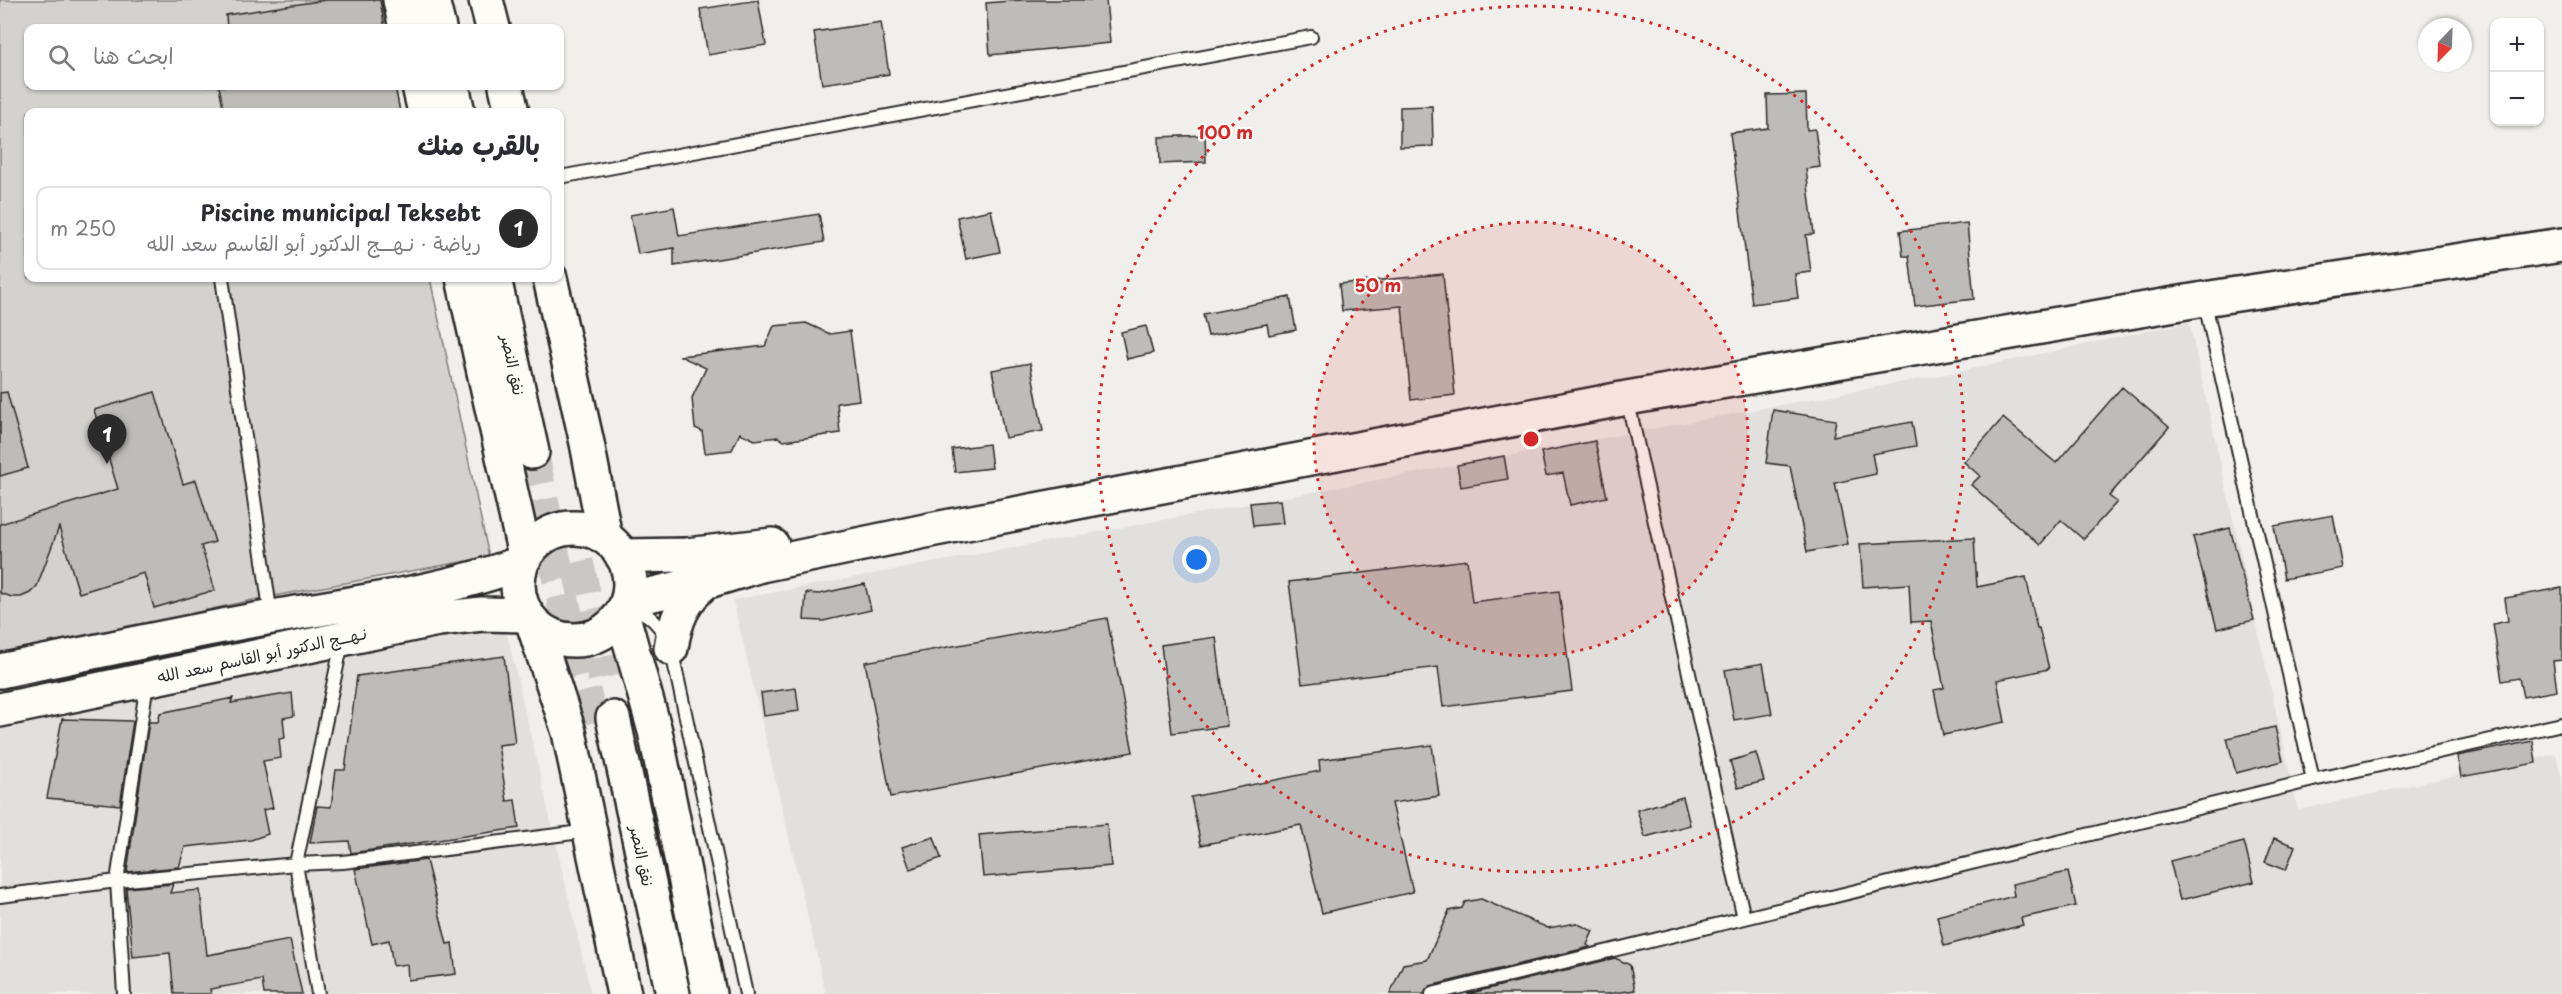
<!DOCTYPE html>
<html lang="ar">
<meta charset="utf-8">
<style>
:root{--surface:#fff;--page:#f7f7f7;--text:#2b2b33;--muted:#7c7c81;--line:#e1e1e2;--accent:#2b2b2b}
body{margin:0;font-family:"Playpen Sans","Playpen Sans Arabic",sans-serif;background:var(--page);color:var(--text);direction:rtl}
.controls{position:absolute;right:18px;top:18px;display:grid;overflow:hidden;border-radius:12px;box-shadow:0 2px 4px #0004}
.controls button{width:54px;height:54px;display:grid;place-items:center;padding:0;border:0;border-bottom:2px solid var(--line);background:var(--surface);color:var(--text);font:30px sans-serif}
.compass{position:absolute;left:2418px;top:18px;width:54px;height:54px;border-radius:50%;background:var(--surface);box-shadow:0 2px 4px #0004;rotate:203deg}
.you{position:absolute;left:1197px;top:560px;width:21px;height:21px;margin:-15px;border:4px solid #fff;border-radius:50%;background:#1a73e8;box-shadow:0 0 0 9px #1a73e833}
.badge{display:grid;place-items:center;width:39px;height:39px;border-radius:50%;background:var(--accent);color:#fff;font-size:20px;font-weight:700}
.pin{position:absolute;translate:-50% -50px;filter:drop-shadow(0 2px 3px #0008)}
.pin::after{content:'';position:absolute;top:32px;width:21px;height:18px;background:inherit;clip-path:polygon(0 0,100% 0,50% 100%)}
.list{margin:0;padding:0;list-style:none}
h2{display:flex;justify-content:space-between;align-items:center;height:78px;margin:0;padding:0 24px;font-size:26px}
h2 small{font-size:20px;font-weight:400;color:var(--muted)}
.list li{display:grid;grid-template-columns:39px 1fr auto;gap:18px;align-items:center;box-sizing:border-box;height:84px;margin:0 12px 12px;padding:0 12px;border:2px solid var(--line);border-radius:12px}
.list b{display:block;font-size:22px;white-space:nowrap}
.list p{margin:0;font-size:20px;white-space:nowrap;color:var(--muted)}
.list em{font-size:20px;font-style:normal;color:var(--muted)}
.icon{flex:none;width:33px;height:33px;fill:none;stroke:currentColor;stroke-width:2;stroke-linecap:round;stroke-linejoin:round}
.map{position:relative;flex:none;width:2562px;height:994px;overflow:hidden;direction:ltr}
.search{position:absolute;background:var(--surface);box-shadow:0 2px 4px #0004;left:24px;top:24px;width:540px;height:66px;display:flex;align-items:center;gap:15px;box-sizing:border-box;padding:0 21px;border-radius:12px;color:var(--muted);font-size:22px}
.panel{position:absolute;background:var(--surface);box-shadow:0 2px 4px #0004;left:24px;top:108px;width:540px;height:174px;border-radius:12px;direction:rtl}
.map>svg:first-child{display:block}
.built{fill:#e1e0dc}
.green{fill:#d3d2cf;stroke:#7f7e7d;stroke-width:1.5}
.building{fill:#bdbcb8;stroke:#2b2b2b;stroke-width:1.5}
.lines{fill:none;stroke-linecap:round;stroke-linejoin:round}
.primary-tunnel{stroke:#c9c8c5;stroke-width:33;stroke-dasharray:33 16;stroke-linecap:butt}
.service-casing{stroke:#2b2b2b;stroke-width:16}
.primary-casing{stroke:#2b2b2b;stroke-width:38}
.trunk-casing{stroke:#2b2b2b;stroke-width:38}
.service{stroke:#fdfcf7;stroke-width:12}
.primary{stroke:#fdfcf7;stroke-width:33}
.trunk{stroke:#fdfcf7;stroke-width:33}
.ring{fill:none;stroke:#d62828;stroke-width:3;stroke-dasharray:3 6}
.labels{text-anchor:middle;stroke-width:4.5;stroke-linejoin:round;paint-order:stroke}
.street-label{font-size:16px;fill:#2b2b2b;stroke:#fdfcf7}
.centre{fill:#d62828;stroke:#fdfcf7;stroke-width:3}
.ring-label{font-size:18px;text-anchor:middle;font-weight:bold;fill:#d62828;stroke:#fdfcf7;stroke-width:4.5;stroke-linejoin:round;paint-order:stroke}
</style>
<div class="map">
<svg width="2562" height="994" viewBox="0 0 2562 994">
<rect width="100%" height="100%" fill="#f0efeb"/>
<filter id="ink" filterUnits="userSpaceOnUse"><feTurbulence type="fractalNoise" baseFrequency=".0167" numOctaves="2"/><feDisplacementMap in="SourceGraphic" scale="12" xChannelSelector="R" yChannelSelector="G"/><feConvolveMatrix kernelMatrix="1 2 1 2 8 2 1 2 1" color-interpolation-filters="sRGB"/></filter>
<g filter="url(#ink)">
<path class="built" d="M 2189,322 L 2298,810 L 2556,754 L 2562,779 L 2562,994 L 826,994 L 733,600 L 1952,373 Z
M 505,625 L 591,994 L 0,994 L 0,724 Z"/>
<path class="green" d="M 0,0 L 380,0 L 385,28 L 28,28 L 28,86 L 395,86 L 400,112 L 28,112 L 28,278 L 430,278 L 489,557 L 257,599 L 0,656 Z"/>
<path class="building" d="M 326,0 L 380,0 L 385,28 L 227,28 L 226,15 Z
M 758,0 L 766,45 L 708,55 L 700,9 Z
M 1022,0 L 1106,0 L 1110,43 L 990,55 L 986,3 Z
M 881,22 L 889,74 L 822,84 L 814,32 Z
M 219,86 L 395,86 L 400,112 L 224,112 Z
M 1806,94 L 1807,130 L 1815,129 L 1820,167 L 1806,169 L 1814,234 L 1806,235 L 1811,272 L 1795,274 L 1798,298 L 1752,304 L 1730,133 L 1768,128 L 1767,95 Z
M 1432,106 L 1433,146 L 1400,147 L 1400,107 Z
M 1205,135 L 1206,162 L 1160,164 L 1159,137 Z
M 674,207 L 679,236 L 819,214 L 824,242 L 674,266 L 674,248 L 638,254 L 630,215 Z
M 991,210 L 1000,252 L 966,259 L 957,217 Z
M 1967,223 L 1974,299 L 1915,306 L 1909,256 L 1903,256 L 1900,231 Z
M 1443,274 L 1455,395 L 1411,400 L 1402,306 L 1342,311 L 1339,284 Z
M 1290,297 L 1296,330 L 1269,335 L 1267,324 L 1208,336 L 1203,314 Z
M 806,323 L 830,334 L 850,331 L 859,400 L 837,403 L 840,433 L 784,441 L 778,437 L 755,440 L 740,433 L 732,450 L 705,453 L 702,431 L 695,428 L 692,398 L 706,368 L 680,356 L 765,346 L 774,326 Z
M 1146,326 L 1153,353 L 1127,359 L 1121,332 Z
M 1030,363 L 1043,431 L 1005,438 L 992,370 Z
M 2122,387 L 2169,427 L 2109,496 L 2117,502 L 2083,539 L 2061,520 L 2040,545 L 1971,485 L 1980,476 L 1964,462 L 2003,418 L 2056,463 Z
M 7,392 L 28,468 L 0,476 L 0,393 Z
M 155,392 L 183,484 L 196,480 L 215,542 L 201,546 L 215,590 L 154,608 L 144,573 L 79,593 L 59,527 L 37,586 L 30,593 L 21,597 L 12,597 L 0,593 L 0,524 L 118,489 L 94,410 Z
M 1773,410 L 1836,420 L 1833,436 L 1912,422 L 1916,446 L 1872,454 L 1876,474 L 1835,483 L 1848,544 L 1807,552 L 1790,466 L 1766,463 Z
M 1595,441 L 1607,497 L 1570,505 L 1563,473 L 1546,476 L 1541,452 Z
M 989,444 L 992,468 L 955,472 L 952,449 Z
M 1504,456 L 1508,479 L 1461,487 L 1457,465 Z
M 1280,500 L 1283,523 L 1253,526 L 1250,503 Z
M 2333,515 L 2343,568 L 2284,579 L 2274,526 Z
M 2230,528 L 2254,620 L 2217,629 L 2193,537 Z
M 1974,538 L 1977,587 L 2026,577 L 2037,628 L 2039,628 L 2049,669 L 1997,680 L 2005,722 L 1943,735 L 1934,690 L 1944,688 L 1931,621 L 1911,622 L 1909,584 L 1863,587 L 1860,544 Z
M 1467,560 L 1472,602 L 1559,591 L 1572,691 L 1443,707 L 1438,667 L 1302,684 L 1289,582 Z
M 865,584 L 871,610 L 823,621 L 804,620 L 806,593 L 819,594 Z
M 2562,588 L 2562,660 L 2553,661 L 2557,691 L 2523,697 L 2519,678 L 2502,681 L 2493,624 L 2508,621 L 2505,598 Z
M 1107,618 L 1133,752 L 891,797 L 865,662 Z
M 1216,637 L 1227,726 L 1172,733 L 1161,645 Z
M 504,656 L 515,743 L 498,745 L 507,801 L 515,800 L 519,828 L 351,853 L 349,841 L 310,843 L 317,806 L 331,807 L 336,770 L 345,770 L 357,676 Z
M 1763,663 L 1772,714 L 1734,720 L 1725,670 Z
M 796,688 L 799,711 L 764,716 L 761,693 Z
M 292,693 L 294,716 L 283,718 L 285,738 L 279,739 L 281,758 L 263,761 L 273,808 L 263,810 L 268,834 L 251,840 L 185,847 L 179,867 L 127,872 L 149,722 L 158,722 L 160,713 L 233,698 L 231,703 Z
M 62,719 L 133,721 L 120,805 L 47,798 Z
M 2275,727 L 2283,761 L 2236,773 L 2227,738 Z
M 2533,741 L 2536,763 L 2461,777 L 2457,756 Z
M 1432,745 L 1439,796 L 1392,803 L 1413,892 L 1322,913 L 1301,825 L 1201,845 L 1191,797 L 1320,771 L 1319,760 Z
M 1756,753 L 1764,781 L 1738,788 L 1730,761 Z
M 1683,797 L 1690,825 L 1645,837 L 1637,810 Z
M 1107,824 L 1111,866 L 983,877 L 979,835 Z
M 934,837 L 941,858 L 910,869 L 902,847 Z
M 2274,838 L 2295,846 L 2286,870 L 2265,862 Z
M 2244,842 L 2254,882 L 2180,900 L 2170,861 Z
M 426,860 L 447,944 L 452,943 L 456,974 L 408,980 L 407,964 L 393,966 L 389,940 L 372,944 L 355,869 Z
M 2068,872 L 2076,906 L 2021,918 L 2023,925 L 1944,946 L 1937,916 L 2014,896 L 2012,884 Z
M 173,884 L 170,893 L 200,890 L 207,955 L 290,940 L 302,994 L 264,994 L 262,980 L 210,989 L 211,994 L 174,994 L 170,953 L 133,957 L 126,888 Z
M 1481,899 L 1548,928 L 1576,923 L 1593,931 L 1587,945 L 1590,947 L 1430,986 L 1424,994 L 1390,994 L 1403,964 L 1427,960 L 1449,911 L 1462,908 L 1465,902 Z
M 1615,958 L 1630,965 L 1635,990 L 1607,994 L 1467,994 Z"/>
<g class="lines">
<path class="primary-tunnel" d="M 532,452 L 568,624 L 592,723
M 577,562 L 604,678"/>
<g class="service-casing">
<path id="service" d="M 560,177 L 1311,37
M 222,278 L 271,616
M 2204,299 L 2313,780
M 1627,398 L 1744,918
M 629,607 C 650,612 663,628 671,648 L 746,994
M 0,896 L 117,881 L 296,864 L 343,862 L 589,831
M 124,994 L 117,881 L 147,683
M 318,994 L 296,864 L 342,642
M 1432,994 L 2313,780 L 2562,724"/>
</g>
<g class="primary-casing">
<path id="primary" d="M 400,0 L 406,28
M 432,0 L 439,28
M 486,0 L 493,28
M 419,86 L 425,112
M 452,86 L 458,112
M 506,86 L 512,112
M 463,278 L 525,555
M 494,278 L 532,452
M 550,278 L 587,443 L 605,537
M518 584a56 56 0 1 1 112 0a56 56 0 1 1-112 0Z
M 622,556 L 687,555 L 772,545
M 628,600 L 705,582 L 761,565 L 935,529 L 1627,398 L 2204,299 L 2562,245
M 671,648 C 675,620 683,601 705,582
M 0,671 C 91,653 181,633 272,617 C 356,602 441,593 521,563
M 0,710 L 438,619 L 482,614 L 526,615
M 613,718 L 673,994"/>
</g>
<g class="trunk-casing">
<path id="trunk" d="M 622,613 L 655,731 L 709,994
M 533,623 L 569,732 L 624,994"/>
</g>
<use href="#service" class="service"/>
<use href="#primary" class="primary"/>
<use href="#trunk" class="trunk"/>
</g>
</g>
<circle cx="1531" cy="439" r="217" fill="#d62828" fill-opacity=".12"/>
<g class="ring">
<circle cx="1531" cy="439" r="217"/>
<circle cx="1531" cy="439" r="433"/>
</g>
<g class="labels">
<g class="street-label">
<text transform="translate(513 365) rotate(78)" y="6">نفق النصر</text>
<text transform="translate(262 655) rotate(-12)" y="6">نـهـــج الدكتور أبو القاسم سعد الله</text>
<text transform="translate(642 856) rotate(78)" y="6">نفق النصر</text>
</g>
</g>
<circle cx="1531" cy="439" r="9" class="centre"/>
<g class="ring-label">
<text x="1225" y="139">100 m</text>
<text x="1378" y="292">50 m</text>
</g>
</svg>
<div class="controls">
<button>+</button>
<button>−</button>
</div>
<svg class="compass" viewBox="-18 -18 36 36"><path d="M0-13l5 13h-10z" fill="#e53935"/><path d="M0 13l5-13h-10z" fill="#7c7c81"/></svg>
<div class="you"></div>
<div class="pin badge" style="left:107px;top:464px">1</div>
<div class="search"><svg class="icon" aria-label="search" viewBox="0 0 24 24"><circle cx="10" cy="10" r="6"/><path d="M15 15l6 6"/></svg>ابحث هنا</div>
<section class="panel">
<h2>بالقرب منك<small></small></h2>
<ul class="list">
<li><span class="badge">1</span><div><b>Piscine municipal Teksebt</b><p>رياضة · نـهـــج الدكتور أبو القاسم سعد الله</p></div><em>250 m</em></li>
</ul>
</section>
</div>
